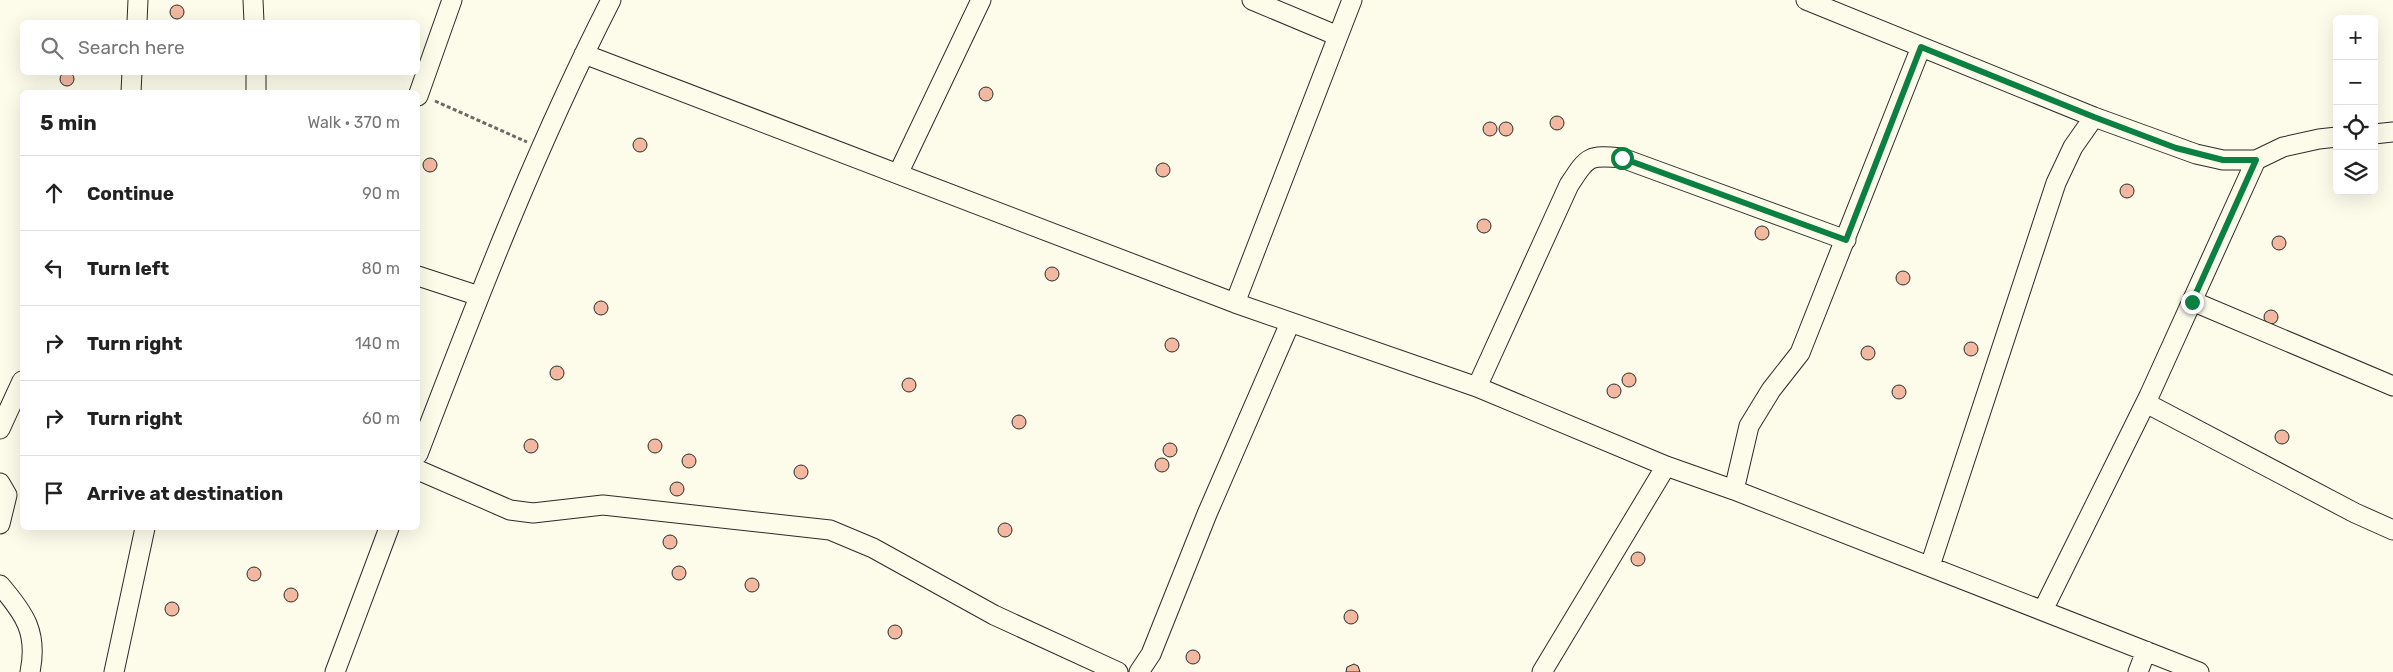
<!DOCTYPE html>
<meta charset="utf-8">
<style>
:root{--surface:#fff;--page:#f6f6f6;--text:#222;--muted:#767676;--line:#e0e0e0}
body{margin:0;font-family:Rubik,sans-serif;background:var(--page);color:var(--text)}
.controls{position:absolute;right:15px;top:15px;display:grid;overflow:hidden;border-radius:8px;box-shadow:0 5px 20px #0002}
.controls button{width:45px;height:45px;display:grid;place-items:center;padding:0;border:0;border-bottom:1px solid var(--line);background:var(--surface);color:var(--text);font:25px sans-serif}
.stop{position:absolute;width:15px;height:15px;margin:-11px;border:4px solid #0b8043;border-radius:50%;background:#fff}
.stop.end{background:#0b8043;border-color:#fff;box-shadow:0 1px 5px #0008}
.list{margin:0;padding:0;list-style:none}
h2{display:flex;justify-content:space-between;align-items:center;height:65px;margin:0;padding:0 20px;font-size:21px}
h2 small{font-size:16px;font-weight:400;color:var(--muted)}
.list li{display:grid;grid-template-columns:32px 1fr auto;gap:15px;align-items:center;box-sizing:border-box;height:75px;padding:0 20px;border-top:1px solid var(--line)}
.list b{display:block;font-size:19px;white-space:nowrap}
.list em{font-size:16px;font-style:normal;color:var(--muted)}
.icon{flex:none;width:28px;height:28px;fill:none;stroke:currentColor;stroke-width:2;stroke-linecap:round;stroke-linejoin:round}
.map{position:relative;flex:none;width:2393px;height:672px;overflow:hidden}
.search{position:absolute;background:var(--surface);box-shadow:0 5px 20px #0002;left:20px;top:20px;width:400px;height:55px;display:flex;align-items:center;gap:12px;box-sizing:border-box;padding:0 18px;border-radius:8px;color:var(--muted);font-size:19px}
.panel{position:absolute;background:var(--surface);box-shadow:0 5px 20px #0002;left:20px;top:90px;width:400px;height:440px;border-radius:8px}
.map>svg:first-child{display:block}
.building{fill:#f2b8a0;stroke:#2b2b2b}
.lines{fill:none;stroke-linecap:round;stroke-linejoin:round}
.minor-casing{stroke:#2b2b2b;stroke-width:21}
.path{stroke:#6a6964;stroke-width:3;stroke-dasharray:4 2.5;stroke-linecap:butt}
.minor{stroke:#fdfbea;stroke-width:19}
.route{stroke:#0b8043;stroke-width:6}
</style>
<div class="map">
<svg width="2393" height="672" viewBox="0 0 2393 672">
<rect width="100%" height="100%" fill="#fdfbea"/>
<path class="building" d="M170 12a7 7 0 1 1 14 0a7 7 0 1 1-14 0Z
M60 79a7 7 0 1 1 14 0a7 7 0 1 1-14 0Z
M979 94a7 7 0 1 1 14 0a7 7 0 1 1-14 0Z
M1550 123a7 7 0 1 1 14 0a7 7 0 1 1-14 0Z
M1483 129a7 7 0 1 1 14 0a7 7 0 1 1-14 0Z
M1499 129a7 7 0 1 1 14 0a7 7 0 1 1-14 0Z
M633 145a7 7 0 1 1 14 0a7 7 0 1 1-14 0Z
M423 165a7 7 0 1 1 14 0a7 7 0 1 1-14 0Z
M1156 170a7 7 0 1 1 14 0a7 7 0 1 1-14 0Z
M2120 191a7 7 0 1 1 14 0a7 7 0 1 1-14 0Z
M1477 226a7 7 0 1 1 14 0a7 7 0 1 1-14 0Z
M1755 233a7 7 0 1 1 14 0a7 7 0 1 1-14 0Z
M2272 243a7 7 0 1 1 14 0a7 7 0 1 1-14 0Z
M1045 274a7 7 0 1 1 14 0a7 7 0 1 1-14 0Z
M1896 278a7 7 0 1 1 14 0a7 7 0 1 1-14 0Z
M594 308a7 7 0 1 1 14 0a7 7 0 1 1-14 0Z
M2264 317a7 7 0 1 1 14 0a7 7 0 1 1-14 0Z
M1165 345a7 7 0 1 1 14 0a7 7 0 1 1-14 0Z
M1964 349a7 7 0 1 1 14 0a7 7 0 1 1-14 0Z
M1861 353a7 7 0 1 1 14 0a7 7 0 1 1-14 0Z
M550 373a7 7 0 1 1 14 0a7 7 0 1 1-14 0Z
M1622 380a7 7 0 1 1 14 0a7 7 0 1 1-14 0Z
M902 385a7 7 0 1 1 14 0a7 7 0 1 1-14 0Z
M1607 391a7 7 0 1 1 14 0a7 7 0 1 1-14 0Z
M1892 392a7 7 0 1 1 14 0a7 7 0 1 1-14 0Z
M1012 422a7 7 0 1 1 14 0a7 7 0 1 1-14 0Z
M2275 437a7 7 0 1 1 14 0a7 7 0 1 1-14 0Z
M524 446a7 7 0 1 1 14 0a7 7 0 1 1-14 0Z
M648 446a7 7 0 1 1 14 0a7 7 0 1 1-14 0Z
M1163 450a7 7 0 1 1 14 0a7 7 0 1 1-14 0Z
M682 461a7 7 0 1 1 14 0a7 7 0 1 1-14 0Z
M1155 465a7 7 0 1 1 14 0a7 7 0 1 1-14 0Z
M794 472a7 7 0 1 1 14 0a7 7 0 1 1-14 0Z
M670 489a7 7 0 1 1 14 0a7 7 0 1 1-14 0Z
M998 530a7 7 0 1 1 14 0a7 7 0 1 1-14 0Z
M663 542a7 7 0 1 1 14 0a7 7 0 1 1-14 0Z
M1631 559a7 7 0 1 1 14 0a7 7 0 1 1-14 0Z
M672 573a7 7 0 1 1 14 0a7 7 0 1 1-14 0Z
M247 574a7 7 0 1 1 14 0a7 7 0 1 1-14 0Z
M745 585a7 7 0 1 1 14 0a7 7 0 1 1-14 0Z
M284 595a7 7 0 1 1 14 0a7 7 0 1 1-14 0Z
M165 609a7 7 0 1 1 14 0a7 7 0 1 1-14 0Z
M1344 617a7 7 0 1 1 14 0a7 7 0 1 1-14 0Z
M888 632a7 7 0 1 1 14 0a7 7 0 1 1-14 0Z
M1186 657a7 7 0 1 1 14 0a7 7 0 1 1-14 0Z
M 1354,664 L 1358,666 L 1360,672 L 1346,672 L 1347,667 Z"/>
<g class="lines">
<g class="minor-casing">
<path id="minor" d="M 253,0 L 254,22
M 1252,0 L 1338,36
M 1806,0 L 2094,117 L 2196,154 L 2223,160 L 2256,160 L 2283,147 L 2319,139 L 2337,137
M 137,22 L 138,0
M 584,54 L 1235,303 L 1477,387 L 1666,466 L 1734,490 L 2199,672
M 256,72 L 256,92
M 131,92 L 132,72
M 418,96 L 452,0
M 2374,134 L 2393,132
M 898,174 L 981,0
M 418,276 L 479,296
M 2192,301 L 2393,386
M 1235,303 L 1352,0
M 1477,387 L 1569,185 C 1588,156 1588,155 1622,158 L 1846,240
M 2146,403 L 2355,513 L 2393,530
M 0,429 L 22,381
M 418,454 C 477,300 536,147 611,0
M 418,470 L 510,510 L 533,513 L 603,505 L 830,530 L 873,548 L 994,615 L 1118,672
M 0,483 L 7,495 L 0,524
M 1734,490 L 1749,426 L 1771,390 L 1800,353 L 1921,47
M 1930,566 L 2056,183 L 2073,147 L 2094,117
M 0,585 C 25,614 38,633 30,672
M 2043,610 L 2149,396 L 2256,160
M 114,672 L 145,528
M 335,672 L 389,528
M 1139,672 L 1151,654 L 1207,514 L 1290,323
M 1542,672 L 1666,466
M 2138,672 L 2146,651"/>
</g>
<path class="path" d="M 435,101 L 527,142"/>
<use href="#minor" class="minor"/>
</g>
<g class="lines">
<path class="route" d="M 1622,158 L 1846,240 L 1921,47 L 2094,117 L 2176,148 L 2223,160 L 2256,160 L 2192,302"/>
</g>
</svg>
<div class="controls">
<button>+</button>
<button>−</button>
<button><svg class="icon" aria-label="locate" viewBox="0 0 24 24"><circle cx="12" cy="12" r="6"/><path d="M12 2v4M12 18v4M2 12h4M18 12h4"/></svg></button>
<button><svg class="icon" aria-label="layers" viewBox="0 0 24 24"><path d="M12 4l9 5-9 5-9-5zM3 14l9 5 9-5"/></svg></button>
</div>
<div class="stop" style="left:1622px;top:158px"></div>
<div class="stop end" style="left:2192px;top:302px"></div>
<div class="search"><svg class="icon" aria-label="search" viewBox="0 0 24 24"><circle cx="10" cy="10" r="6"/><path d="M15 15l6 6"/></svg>Search here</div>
<section class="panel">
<h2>5 min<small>Walk · 370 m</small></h2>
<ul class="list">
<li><svg class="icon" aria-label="ahead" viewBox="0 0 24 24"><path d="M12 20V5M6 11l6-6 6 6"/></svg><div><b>Continue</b></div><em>90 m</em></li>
<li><svg class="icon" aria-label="left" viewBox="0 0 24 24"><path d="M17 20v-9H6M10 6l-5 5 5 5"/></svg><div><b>Turn left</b></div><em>80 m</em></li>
<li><svg class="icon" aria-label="right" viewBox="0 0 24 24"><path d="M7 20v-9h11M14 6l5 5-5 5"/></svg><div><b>Turn right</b></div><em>140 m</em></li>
<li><svg class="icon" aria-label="right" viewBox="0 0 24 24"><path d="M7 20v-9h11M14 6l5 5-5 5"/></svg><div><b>Turn right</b></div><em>60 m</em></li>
<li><svg class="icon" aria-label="arrive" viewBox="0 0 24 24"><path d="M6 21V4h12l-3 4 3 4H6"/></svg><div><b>Arrive at destination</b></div></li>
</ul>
</section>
</div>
